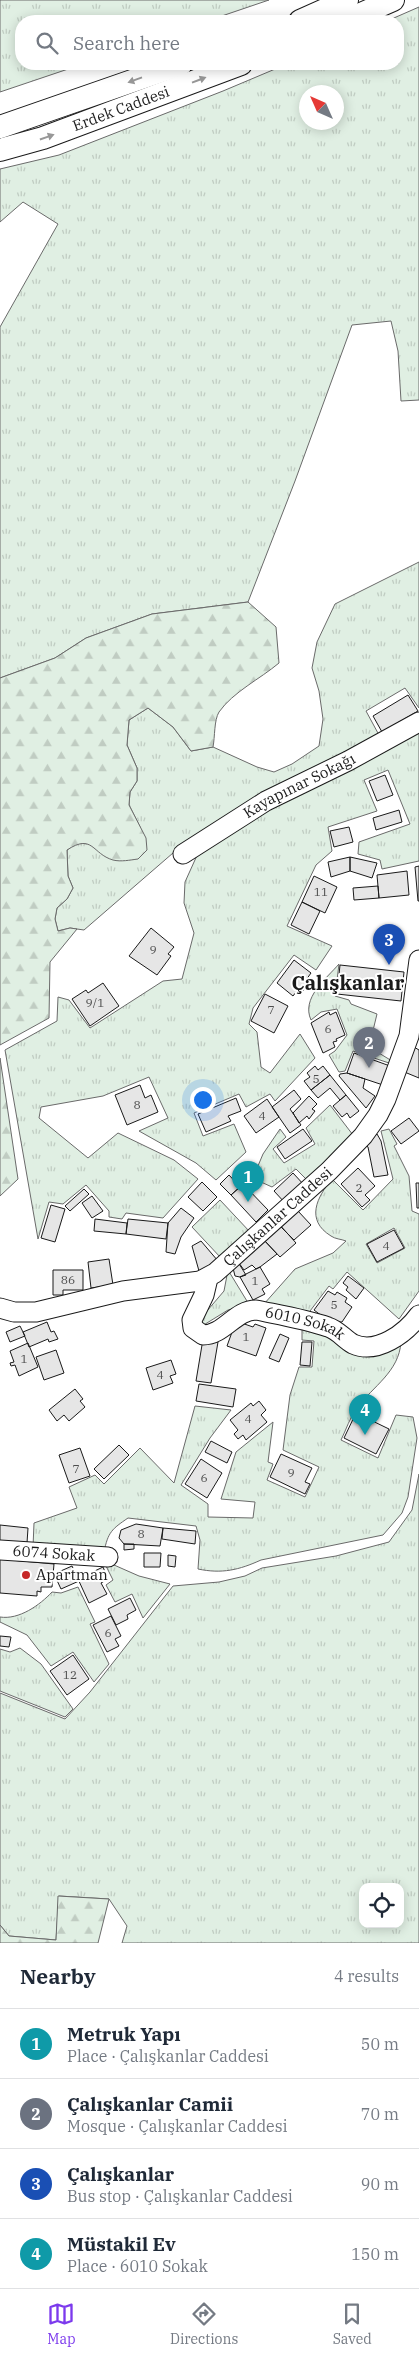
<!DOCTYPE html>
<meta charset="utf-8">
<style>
:root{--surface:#fff;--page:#f2f2f3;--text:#1f2937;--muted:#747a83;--line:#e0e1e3;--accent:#7c3aed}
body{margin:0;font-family:"IBM Plex Serif",serif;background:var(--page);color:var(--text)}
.controls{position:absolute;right:15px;bottom:15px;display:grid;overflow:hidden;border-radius:10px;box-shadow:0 2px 12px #0003}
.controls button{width:45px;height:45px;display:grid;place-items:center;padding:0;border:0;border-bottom:1px solid var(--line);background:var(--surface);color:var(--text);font:25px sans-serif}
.compass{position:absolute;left:299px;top:85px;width:45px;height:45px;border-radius:50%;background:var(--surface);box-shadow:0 2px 12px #0003;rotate:315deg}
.you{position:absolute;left:202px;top:1099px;width:18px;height:18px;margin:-12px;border:4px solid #fff;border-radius:50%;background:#1a73e8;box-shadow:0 0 0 8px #1a73e833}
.badge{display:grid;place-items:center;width:32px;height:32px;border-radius:50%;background:var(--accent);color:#fff;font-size:16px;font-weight:700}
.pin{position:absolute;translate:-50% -41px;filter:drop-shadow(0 1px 2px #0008)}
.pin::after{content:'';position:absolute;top:26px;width:18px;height:15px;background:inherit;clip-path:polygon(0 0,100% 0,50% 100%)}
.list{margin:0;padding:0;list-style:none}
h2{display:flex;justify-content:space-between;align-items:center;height:65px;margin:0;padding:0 20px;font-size:21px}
h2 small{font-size:16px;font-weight:400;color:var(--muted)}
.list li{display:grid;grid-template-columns:32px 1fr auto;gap:15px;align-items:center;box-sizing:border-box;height:70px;padding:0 20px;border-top:1px solid var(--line)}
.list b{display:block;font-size:19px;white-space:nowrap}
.list p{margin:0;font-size:16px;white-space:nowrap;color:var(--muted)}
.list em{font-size:16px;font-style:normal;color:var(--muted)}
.icon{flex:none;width:28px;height:28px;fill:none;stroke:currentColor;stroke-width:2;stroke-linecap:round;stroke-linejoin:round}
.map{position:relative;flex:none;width:419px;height:1943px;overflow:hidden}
.search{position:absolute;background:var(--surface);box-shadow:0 2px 12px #0003;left:15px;right:15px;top:15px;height:55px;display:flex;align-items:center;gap:12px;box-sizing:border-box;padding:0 18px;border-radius:20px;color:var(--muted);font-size:19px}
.sheet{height:345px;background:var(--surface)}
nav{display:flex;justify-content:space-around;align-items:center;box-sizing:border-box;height:70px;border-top:1px solid var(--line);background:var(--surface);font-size:14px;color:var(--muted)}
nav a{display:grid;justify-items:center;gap:2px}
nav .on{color:var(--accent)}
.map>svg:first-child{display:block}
.grass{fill:url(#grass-tufts);stroke:#6a6a6a;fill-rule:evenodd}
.forest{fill:url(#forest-firs);stroke:#6a6a6a}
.building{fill:#e6e6e6;stroke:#1a1a1a}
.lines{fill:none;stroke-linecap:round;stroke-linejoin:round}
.minor-casing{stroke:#1a1a1a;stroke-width:21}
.major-casing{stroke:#1a1a1a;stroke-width:24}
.minor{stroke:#fff;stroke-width:19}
.major{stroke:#fff;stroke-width:22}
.oneway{fill:#989898}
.poi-dot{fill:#c62828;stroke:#fff;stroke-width:2}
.labels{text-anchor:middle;stroke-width:4;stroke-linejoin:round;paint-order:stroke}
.number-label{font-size:12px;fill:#4d4d4d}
.street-label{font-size:15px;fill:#1a1a1a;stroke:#fff}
.poi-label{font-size:15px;fill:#1a1a1a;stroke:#fff;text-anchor:start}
.district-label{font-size:20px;font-weight:bold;fill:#1a1a1a;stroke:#fff}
</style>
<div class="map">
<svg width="419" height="1943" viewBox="0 0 419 1943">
<defs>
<pattern id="grass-tufts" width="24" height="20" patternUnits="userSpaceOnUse" patternTransform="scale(1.25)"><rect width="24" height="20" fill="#e0efe3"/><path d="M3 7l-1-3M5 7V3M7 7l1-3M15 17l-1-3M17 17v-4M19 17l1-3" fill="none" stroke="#c0ccc2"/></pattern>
<pattern id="forest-firs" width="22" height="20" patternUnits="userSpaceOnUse" patternTransform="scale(1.25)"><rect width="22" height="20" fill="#e0efe3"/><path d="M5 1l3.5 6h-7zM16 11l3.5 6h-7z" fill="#c0ccc2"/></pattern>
</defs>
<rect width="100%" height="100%" fill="#fff"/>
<path class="grass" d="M 0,0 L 269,0 L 207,21 L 21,21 L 21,64 L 83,64 L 0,92 Z
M 419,7 L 419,400 L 401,401 L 398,351 L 391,321 L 352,325 L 295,481 L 248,602 L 152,614 L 86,638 L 55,658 L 0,678 L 0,327 L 58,224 L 23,202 L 0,222 L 0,169 L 59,155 L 223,91 L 287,64 L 398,64 L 398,21 L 387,21 ZM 306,92 L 336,92 L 336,122 L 306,122 Z
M 419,562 L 419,708 L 405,688 L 366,711 L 379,735 L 263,795 L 188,840 L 84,930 L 70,928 L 58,931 L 55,919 L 57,908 L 67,899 L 73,888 L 68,876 L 67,850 L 77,843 L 90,844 L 140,827 L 129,805 L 130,792 L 137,781 L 137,768 L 127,745 L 129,720 L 148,708 L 173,727 L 191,751 L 213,747 L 257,767 L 274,772 L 292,764 L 319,746 L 323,719 L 319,691 L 312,668 L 317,642 L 335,604 Z
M 419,733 L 419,861 L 382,869 L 380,860 L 358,854 L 359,842 L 410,824 L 388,770 L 364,780 L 377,811 L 328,827 L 332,851 L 316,865 L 287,926 L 332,946 L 316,970 L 294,955 L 253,1008 L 249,1024 L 257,1032 L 261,1067 L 270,1073 L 300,1034 L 315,1058 L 275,1101 L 270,1094 L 246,1107 L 239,1094 L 194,1113 L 203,1136 L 234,1124 L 246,1152 L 216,1180 L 196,1163 L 139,1131 L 168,1118 L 149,1077 L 103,1096 L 41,1107 L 39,1118 L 88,1158 L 118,1133 L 174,1160 L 198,1179 L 163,1218 L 126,1213 L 122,1219 L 109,1217 L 109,1211 L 86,1185 L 63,1204 L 49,1202 L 38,1239 L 5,1050 L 57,1021 L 58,997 L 69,1000 L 90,1028 L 163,981 L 182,979 L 194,933 L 184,903 L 185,882 L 199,851 L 210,841 L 379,751 Z
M 339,964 L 335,996 L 349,1000 L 351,1004 L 377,1014 L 369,1047 L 392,1061 L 392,1064 L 353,1051 L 345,1071 L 339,1072 L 329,1055 L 335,1051 L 347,1035 L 337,1009 L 321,1012 L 311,1020 C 301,998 326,979 339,964 Z
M 330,1105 L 353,1135 L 308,1181 L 296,1169 L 272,1187 L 261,1182 L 255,1173 L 263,1154 L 280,1129 L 286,1137 L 273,1149 L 284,1163 L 315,1144 L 306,1128 Z
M 389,1129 L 397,1144 L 394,1146 L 409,1176 L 412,1211 L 419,1214 L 419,1291 L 399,1319 L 347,1272 L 333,1289 L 329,1286 L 307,1315 L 264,1304 L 295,1269 L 333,1253 L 346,1241 C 341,1239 335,1239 331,1236 C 305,1220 317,1197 332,1179 L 363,1210 L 393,1179 L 381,1131 ZM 394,1228 L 405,1248 L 377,1263 L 366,1244 Z
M 220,1200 L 250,1232 L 221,1258 L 192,1227 Z
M 228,1270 L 250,1306 L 228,1310 L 202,1326 L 201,1318 L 224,1291 Z
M 302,1328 L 335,1337 L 401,1342 C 399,1372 373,1386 357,1408 C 350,1417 346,1430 341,1440 L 378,1458 L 396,1415 L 413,1417 L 417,1438 L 408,1497 L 402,1513 L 383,1535 L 261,1560 C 239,1570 222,1574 198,1569 L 200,1540 L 196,1526 L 128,1518 C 112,1529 108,1532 104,1552 L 33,1547 L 34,1523 L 77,1508 L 69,1487 L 95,1475 L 104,1484 L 140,1448 L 174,1483 L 195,1406 L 231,1410 L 210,1438 L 181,1485 L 208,1504 L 208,1517 L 253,1518 L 255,1502 L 221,1499 L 236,1452 L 273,1422 L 268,1462 L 273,1464 L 267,1480 L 305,1497 L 319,1467 L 283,1450 L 290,1395 L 299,1367 L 312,1367 L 314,1341 L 302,1340 Z
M 419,1474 L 419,1943 L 122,1943 L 127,1926 L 109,1899 L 59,1896 L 56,1940 L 9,1936 L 0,1925 L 0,1693 L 65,1719 L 90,1692 L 173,1586 L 219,1582 L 245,1576 L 262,1568 L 336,1556 L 389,1542 L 412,1510 ZM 363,1887 L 400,1887 L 400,1924 L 363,1924 Z
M 114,1565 L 139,1576 L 170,1584 L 143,1618 L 132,1594 L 115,1602 L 106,1585 L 113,1580 L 106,1566 Z
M 78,1587 L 95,1622 L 90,1624 L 109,1664 L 94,1682 L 73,1652 L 51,1666 L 27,1635 L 0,1622 L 0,1617 C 19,1620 40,1605 52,1592 L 61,1593 Z
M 20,1648 L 41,1664 L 73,1709 L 65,1717 L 0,1691 L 0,1649 L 10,1652 Z"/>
<path class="forest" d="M 248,602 L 276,627 L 279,663 C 260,679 233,692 219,712 C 214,720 215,737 213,747 L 191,751 L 173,727 L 148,708 L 129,720 L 127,745 L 137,768 L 137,781 L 130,792 L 129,805 L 146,838 L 147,850 L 138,859 C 130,860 121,862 113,860 C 92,854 93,833 67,850 L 68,876 L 73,888 L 67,899 L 57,908 L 55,919 L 58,931 L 70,928 L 77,929 L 50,962 L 49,1018 L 0,1045 L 0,678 L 55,658 L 86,638 L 152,614 Z
M 0,1058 L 18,1179 L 0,1196 Z
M 58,1896 L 109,1899 L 98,1943 L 0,1943 L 0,1925 L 9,1936 L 56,1940 Z"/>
<path class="building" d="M 408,695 L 418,711 L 382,732 L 373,716 Z
M 385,775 L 393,795 L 377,801 L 369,781 Z
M 399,810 L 402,822 L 376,830 L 373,818 Z
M 349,827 L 353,842 L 334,847 L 330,831 Z
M 350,857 L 350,871 L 331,877 L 328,862 Z
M 350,857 L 377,863 L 372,878 L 350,871 Z
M 419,866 L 419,901 L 418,901 L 415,867 Z
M 407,871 L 409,895 L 379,898 L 377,875 Z
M 314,876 L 337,887 L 325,913 L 302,902 Z
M 378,886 L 379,898 L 354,900 L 353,888 Z
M 302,902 L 320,911 L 309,934 L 291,925 Z
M 151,928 L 174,947 L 168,954 L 171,956 L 157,975 L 129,956 Z
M 294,960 L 311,973 L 306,980 L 310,983 L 303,991 L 299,988 L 293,996 L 277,983 Z
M 340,965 L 404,972 L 401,1001 L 337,994 Z
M 103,983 L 119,1006 L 90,1026 L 72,999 L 86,990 L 88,993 Z
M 265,994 L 288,1006 L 274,1033 L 251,1021 Z
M 329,1012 L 330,1015 L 336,1012 L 345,1035 L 336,1039 L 337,1041 L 333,1042 L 335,1047 L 323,1053 L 311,1023 Z
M 414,1047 L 419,1050 L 419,1078 L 402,1071 Z
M 354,1053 L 390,1066 L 383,1085 L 347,1073 Z
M 315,1066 L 318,1070 L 323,1066 L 330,1075 L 311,1090 L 304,1081 L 310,1077 L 307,1073 Z
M 347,1073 L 365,1079 L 363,1088 L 375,1096 L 366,1108 L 339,1076 L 340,1074 Z
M 330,1075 L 346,1095 L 340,1100 L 330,1088 L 318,1098 L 311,1090 Z
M 140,1085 L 145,1098 L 151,1095 L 158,1112 L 127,1125 L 115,1095 Z
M 294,1090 L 301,1099 L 290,1109 L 301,1125 L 290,1133 L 272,1107 Z
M 346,1095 L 359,1111 L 350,1118 L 347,1113 L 342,1117 L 333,1106 Z
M 309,1096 L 317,1104 L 312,1109 L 315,1111 L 309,1119 L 307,1116 L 299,1123 L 293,1113 Z
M 236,1098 L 241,1111 L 228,1116 L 231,1121 L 206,1132 L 198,1114 Z
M 267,1099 L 279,1117 L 256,1133 L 244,1116 Z
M 409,1118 L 419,1131 L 401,1144 L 391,1131 Z
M 303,1129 L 312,1141 L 285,1159 L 277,1147 Z
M 377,1134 L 381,1141 L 388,1175 L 374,1177 L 368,1147 L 363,1143 Z
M 358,1168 L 375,1186 L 365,1195 L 370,1200 L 362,1207 L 341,1184 Z
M 293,1173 L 305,1186 L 286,1204 L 274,1191 Z
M 229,1175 L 240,1187 L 231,1195 L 220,1184 Z
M 202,1182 L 217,1197 L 203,1211 L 188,1197 Z
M 416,1183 L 419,1183 L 419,1208 L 417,1208 Z
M 243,1184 L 268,1210 L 256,1222 L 231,1195 Z
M 84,1189 L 89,1194 L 70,1211 L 65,1206 Z
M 92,1196 L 103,1211 L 92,1218 L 82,1203 Z
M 51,1205 L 65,1209 L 55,1242 L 41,1238 Z
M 181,1208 L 194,1218 L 181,1237 L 175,1254 L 166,1252 L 168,1223 Z
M 298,1211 L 311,1225 L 294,1240 L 281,1227 Z
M 95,1219 L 127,1223 L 126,1234 L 94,1231 Z
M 128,1219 L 168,1223 L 166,1239 L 126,1234 Z
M 279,1224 L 296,1243 L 280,1257 L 263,1239 Z
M 394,1230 L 404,1248 L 377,1262 L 367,1244 Z
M 263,1239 L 277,1254 L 260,1267 L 256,1269 L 252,1265 L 244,1270 L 236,1259 Z
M 201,1241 L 218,1261 L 199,1271 L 192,1246 Z
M 109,1259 L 113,1285 L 91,1288 L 88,1262 Z
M 236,1259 L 246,1275 L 240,1277 L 235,1276 L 232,1264 Z
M 260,1267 L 270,1284 L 262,1289 L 265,1294 L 253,1300 L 240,1277 Z
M 53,1270 L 83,1270 L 83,1290 L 63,1290 L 63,1295 L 53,1295 Z
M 348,1276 L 364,1288 L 356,1299 L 346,1290 L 348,1287 L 343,1283 Z
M 328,1291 L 335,1295 L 337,1292 L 347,1298 L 345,1302 L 352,1307 L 342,1322 L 330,1322 L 314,1310 Z
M 236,1321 L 253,1327 L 255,1324 L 266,1328 L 256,1356 L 227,1346 Z
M 47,1322 L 51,1332 L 54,1331 L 58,1339 L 49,1342 L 48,1339 L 29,1347 L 23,1332 Z
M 20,1326 L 25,1336 L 10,1342 L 6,1332 Z
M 280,1334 L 289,1338 L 279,1362 L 269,1358 Z
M 203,1339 L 218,1342 L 211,1383 L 196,1381 Z
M 302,1342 L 312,1342 L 310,1366 L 300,1365 Z
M 28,1343 L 38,1367 L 19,1376 L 15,1365 L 11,1366 L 10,1363 L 14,1362 L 10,1351 Z
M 56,1350 L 64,1373 L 44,1380 L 36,1357 Z
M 171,1360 L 176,1374 L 170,1376 L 173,1383 L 153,1390 L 146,1368 Z
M 199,1384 L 236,1389 L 233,1407 L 196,1401 Z
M 75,1389 L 83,1399 L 80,1401 L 85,1407 L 69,1421 L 64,1415 L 57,1421 L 49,1410 Z
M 259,1401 L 266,1410 L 261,1415 L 267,1422 L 246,1440 L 243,1435 L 238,1439 L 234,1434 L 238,1430 L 230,1420 L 251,1403 L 253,1406 Z
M 356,1413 L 389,1429 L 376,1454 L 344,1438 Z
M 211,1441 L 232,1452 L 227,1463 L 205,1452 Z
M 119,1445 L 129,1455 L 104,1479 L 94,1469 Z
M 80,1448 L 90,1476 L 69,1483 L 59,1455 Z
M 281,1454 L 312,1468 L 305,1482 L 310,1484 L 305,1494 L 270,1477 Z
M 201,1459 L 222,1473 L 207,1498 L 185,1484 Z
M 136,1524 L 163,1528 L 160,1546 L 124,1544 L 119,1538 L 121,1530 Z
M 0,1525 L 28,1528 L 27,1543 L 0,1541 Z
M 163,1528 L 196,1531 L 195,1544 L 162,1539 Z
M 124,1544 L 134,1544 L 134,1549 L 124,1550 Z
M 144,1553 L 161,1553 L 160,1567 L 144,1567 Z
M 168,1555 L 176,1556 L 175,1567 L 168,1566 Z
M 0,1559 L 54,1564 L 52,1587 L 41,1587 L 41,1592 L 37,1591 L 37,1596 L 0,1593 Z
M 72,1566 L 79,1581 L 61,1589 L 54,1574 Z
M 103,1567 L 108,1579 L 101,1583 L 107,1594 L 89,1603 L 78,1579 Z
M 130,1598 L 136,1610 L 127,1615 L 128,1619 L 116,1625 L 108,1609 Z
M 111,1616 L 121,1636 L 115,1639 L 119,1646 L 107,1652 L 93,1625 Z
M 0,1636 L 11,1637 L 9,1647 L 0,1646 Z
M 73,1655 L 89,1679 L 67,1695 L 50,1671 Z"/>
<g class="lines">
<g class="minor-casing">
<g id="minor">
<path id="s1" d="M 183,854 L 266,801 L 348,761 L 419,722"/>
<path id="s2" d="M 208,1278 L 204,1295 L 192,1320 L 193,1328 L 203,1335 C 224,1335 235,1310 256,1310 C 280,1315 305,1319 328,1327 C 338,1330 344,1339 353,1344 C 377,1355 406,1333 419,1315"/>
<path id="s3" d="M 0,1308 L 14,1312 L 36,1312 L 123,1291 L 200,1281 L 215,1273 L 329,1171 L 363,1136 L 378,1115 L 386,1099 L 409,1036 L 419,960"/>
<path id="s4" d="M 0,1550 L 108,1557"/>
</g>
</g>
<g class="major-casing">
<g id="major">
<path d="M 300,21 L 347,0"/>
<path d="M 345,21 L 393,0"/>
<path d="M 0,127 L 181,64"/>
<path id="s5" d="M 0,150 L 43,138 L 241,64"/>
</g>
</g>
<use href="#minor" class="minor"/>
<use href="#major" class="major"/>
</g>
<defs><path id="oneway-solid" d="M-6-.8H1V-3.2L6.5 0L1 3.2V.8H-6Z" transform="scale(1.25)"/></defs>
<g class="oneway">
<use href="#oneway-solid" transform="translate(135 80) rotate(160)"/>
<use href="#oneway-solid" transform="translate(199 80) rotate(-21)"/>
<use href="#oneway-solid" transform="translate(47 137) rotate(-19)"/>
</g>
<circle class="poi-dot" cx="26" cy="1575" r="5"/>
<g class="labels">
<g class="number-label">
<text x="321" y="896">11</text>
<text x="153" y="954">9</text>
<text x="95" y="1007">9/1</text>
<text x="271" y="1014">7</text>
<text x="328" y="1033">6</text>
<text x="316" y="1083">5</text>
<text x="137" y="1109">8</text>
<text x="262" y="1120">4</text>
<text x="359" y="1192">2</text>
<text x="386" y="1250">4</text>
<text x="68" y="1284">86</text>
<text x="255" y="1285">1</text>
<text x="334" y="1309">5</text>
<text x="246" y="1341">1</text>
<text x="24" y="1363">1</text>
<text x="160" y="1379">4</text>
<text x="248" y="1423">4</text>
<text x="76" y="1473">7</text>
<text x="291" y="1477">9</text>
<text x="204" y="1482">6</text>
<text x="141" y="1538">8</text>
<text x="108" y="1637">6</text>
<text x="70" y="1679">12</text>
</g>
<g class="street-label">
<text dy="5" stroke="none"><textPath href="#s5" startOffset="128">Erdek Caddesi</textPath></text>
<text dy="5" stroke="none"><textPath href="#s1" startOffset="135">Kayapınar Sokağı</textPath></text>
<text dy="5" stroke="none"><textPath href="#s3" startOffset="305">Çalışkanlar Caddesi</textPath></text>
<text dy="5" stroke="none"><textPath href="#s2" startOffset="176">6010 Sokak</textPath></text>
<text dy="5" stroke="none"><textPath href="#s4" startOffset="54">6074 Sokak</textPath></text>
</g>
<g class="poi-label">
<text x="36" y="1580">Apartman</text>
</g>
<g class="district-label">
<text x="348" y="990">Çalışkanlar</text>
</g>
</g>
</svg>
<div class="controls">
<button><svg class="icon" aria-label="locate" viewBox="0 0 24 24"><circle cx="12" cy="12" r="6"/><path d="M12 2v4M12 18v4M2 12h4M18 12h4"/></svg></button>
</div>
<svg class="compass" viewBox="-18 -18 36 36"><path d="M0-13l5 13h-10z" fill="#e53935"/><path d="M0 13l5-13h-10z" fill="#747a83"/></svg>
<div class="you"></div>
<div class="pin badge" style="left:248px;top:1202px;background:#0f9aa8">1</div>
<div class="pin badge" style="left:369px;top:1068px;background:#6b7280">2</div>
<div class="pin badge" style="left:389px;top:965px;background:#1a4fb4">3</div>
<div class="pin badge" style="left:365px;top:1435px;background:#0f9aa8">4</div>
<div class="search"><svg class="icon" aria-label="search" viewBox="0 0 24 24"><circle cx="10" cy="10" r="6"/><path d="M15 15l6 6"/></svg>Search here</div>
</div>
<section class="sheet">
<h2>Nearby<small>4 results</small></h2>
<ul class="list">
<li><span class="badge" style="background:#0f9aa8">1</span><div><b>Metruk Yapı</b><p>Place · Çalışkanlar Caddesi</p></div><em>50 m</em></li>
<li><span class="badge" style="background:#6b7280">2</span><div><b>Çalışkanlar Camii</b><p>Mosque · Çalışkanlar Caddesi</p></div><em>70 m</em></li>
<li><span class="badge" style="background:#1a4fb4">3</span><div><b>Çalışkanlar</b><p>Bus stop · Çalışkanlar Caddesi</p></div><em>90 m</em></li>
<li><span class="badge" style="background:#0f9aa8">4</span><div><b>Müstakil Ev</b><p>Place · 6010 Sokak</p></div><em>150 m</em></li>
</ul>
</section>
<nav>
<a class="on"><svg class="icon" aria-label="map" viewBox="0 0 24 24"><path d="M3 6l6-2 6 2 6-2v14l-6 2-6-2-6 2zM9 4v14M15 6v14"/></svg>Map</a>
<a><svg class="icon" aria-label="directions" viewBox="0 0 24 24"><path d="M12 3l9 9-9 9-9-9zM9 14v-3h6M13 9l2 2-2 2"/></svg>Directions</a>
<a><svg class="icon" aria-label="saved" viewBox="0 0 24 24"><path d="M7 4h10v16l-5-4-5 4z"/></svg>Saved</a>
</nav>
